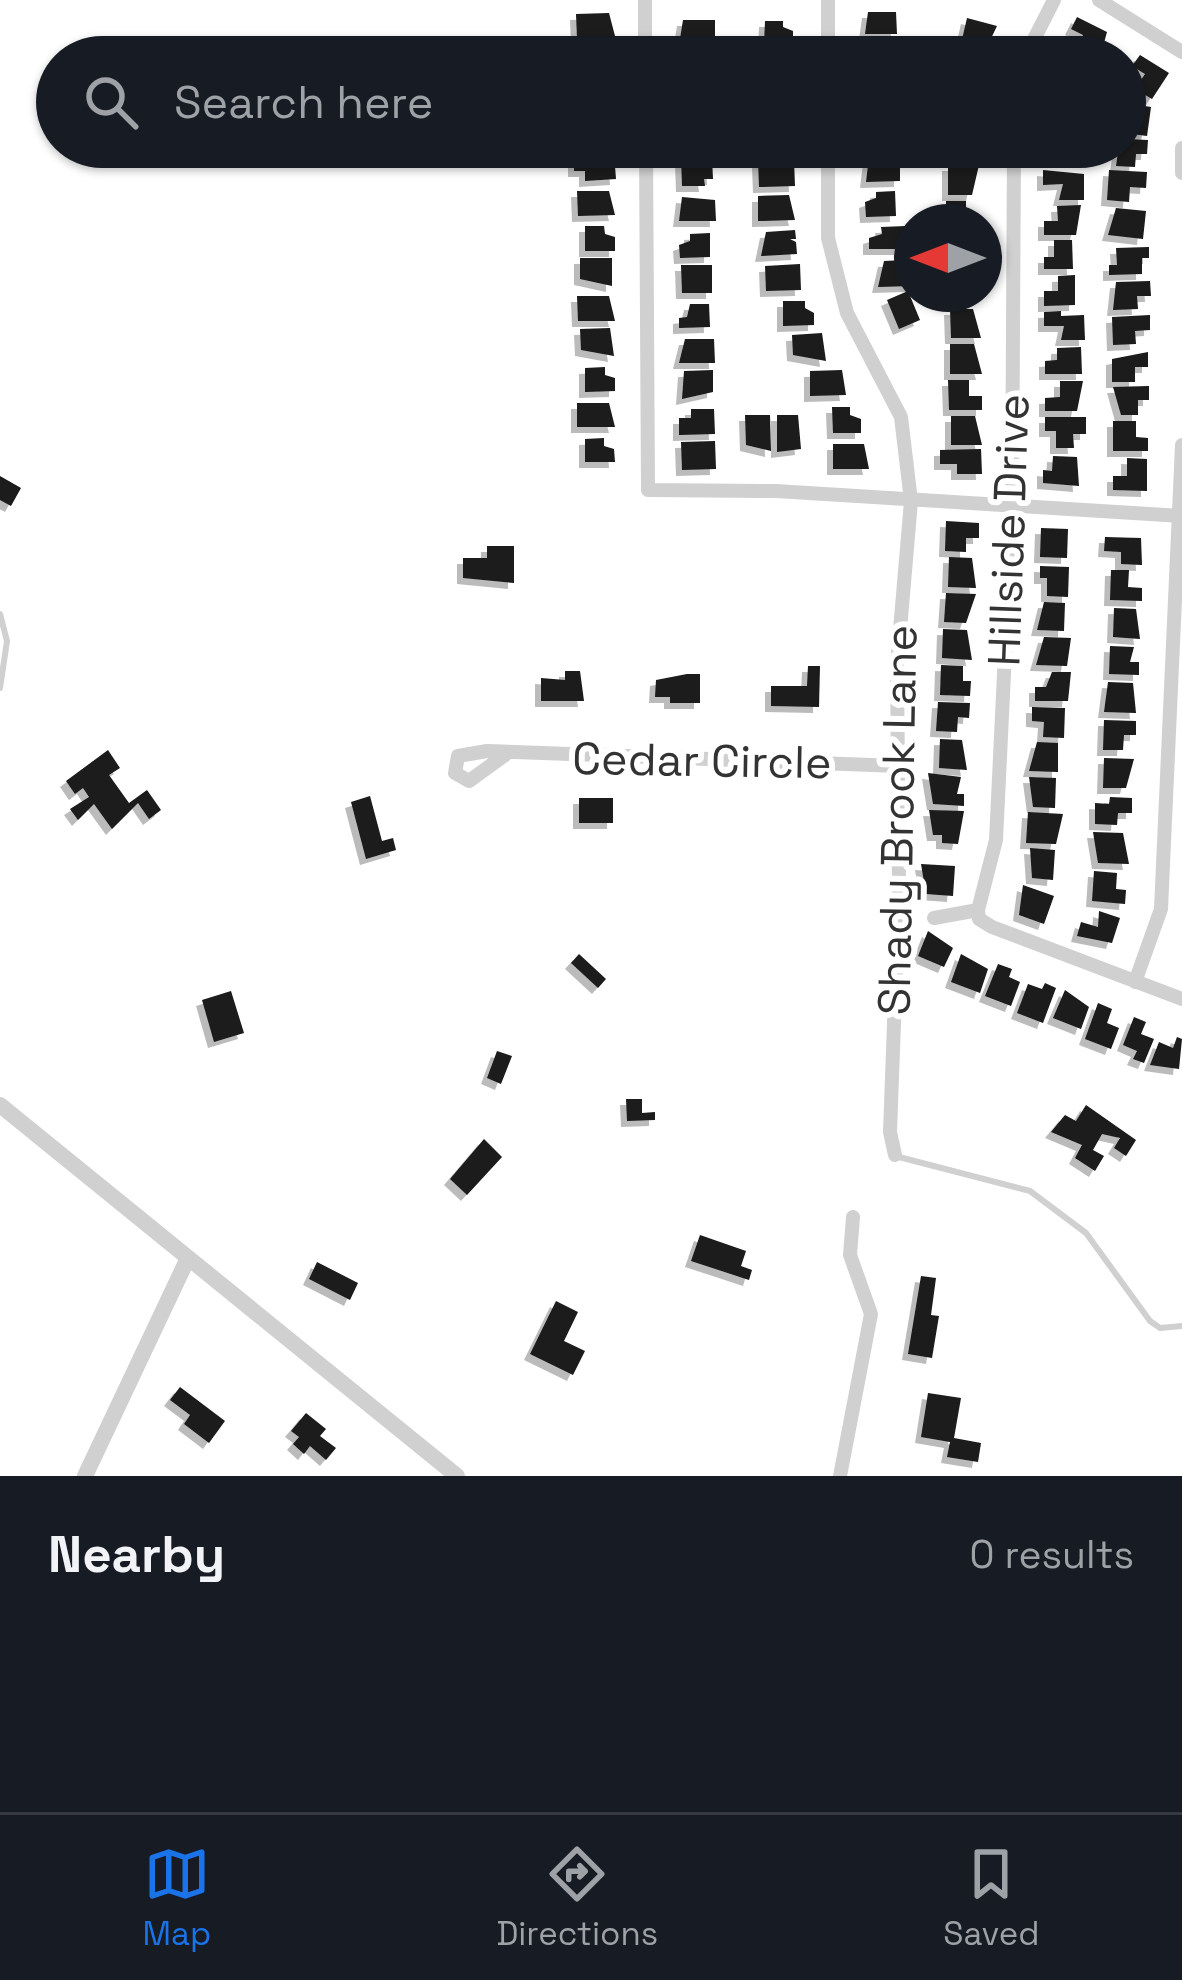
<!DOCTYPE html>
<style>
:root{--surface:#171b24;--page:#242831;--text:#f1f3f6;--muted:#9ea1a6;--line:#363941;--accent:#1a73e8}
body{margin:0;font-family:"Space Grotesk",sans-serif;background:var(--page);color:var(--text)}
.compass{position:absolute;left:894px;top:204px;width:108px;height:108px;border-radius:50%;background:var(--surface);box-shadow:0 3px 9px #0004;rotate:270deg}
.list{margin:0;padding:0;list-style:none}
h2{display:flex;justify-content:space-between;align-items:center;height:156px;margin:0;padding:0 48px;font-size:51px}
h2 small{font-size:39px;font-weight:400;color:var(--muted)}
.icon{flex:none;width:66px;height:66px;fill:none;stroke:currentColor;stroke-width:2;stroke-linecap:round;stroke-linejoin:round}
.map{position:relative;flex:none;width:1182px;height:1476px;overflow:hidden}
.search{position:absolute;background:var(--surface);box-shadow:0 3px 9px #0004;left:36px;right:36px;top:36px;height:132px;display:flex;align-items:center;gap:30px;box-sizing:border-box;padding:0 42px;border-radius:66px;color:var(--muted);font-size:45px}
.sheet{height:336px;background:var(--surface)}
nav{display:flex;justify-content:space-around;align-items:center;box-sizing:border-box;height:168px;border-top:3px solid var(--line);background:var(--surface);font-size:33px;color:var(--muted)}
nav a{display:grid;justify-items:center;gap:6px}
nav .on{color:var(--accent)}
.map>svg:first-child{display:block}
.building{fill:#1a1a1a;filter:url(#shadow)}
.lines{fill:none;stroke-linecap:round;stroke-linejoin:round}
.service{stroke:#d0d0d0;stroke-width:6}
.minor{stroke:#d0d0d0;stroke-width:14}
.tertiary{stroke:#d0d0d0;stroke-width:16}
.labels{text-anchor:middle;stroke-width:12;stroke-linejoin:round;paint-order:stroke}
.street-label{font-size:45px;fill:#333;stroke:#fff}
</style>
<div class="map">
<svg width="1182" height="1476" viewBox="0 0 1182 1476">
<defs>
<filter id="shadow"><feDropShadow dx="-6" dy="6" stdDeviation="0" flood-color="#0004"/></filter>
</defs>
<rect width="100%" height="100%" fill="#fff"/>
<path class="building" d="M 868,12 L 896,12 L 897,34 L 865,34 Z
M 609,13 L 615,36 L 577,38 L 576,14 Z
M 1077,17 L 1107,32 L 1100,57 L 1076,50 L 1083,35 L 1071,29 Z
M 967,18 L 997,26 L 984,53 L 960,48 Z
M 683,20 L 715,20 L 715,45 L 679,45 Z
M 765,21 L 783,21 L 783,27 L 793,31 L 793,44 L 764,44 Z
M 1140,55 L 1169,73 L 1152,99 L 1135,89 L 1145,74 L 1132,66 Z
M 1125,103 L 1151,107 L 1147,136 L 1125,133 Z
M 1125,139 L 1148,140 L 1147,154 L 1136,154 L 1135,167 L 1116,166 L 1118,152 L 1111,151 L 1125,147 Z
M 948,147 L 979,147 L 979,159 L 948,159 Z
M 1055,147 L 1092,147 L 1092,162 L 1055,162 Z
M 603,155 L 604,162 L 615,166 L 616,179 L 585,181 L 585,171 L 574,171 L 574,159 Z
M 900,156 L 900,181 L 866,182 L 869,157 Z
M 712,157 L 713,179 L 704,179 L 705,186 L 682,186 L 681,158 Z
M 794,160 L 795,186 L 759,187 L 758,161 Z
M 948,165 L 979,165 L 972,195 L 948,195 Z
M 1043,170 L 1084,174 L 1084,200 L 1059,200 L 1063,184 L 1043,185 Z
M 1109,170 L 1147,172 L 1146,188 L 1130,187 L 1129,202 L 1107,200 Z
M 577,191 L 609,191 L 615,215 L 578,216 Z
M 895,191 L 896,216 L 866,217 L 865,202 L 876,198 L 876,192 Z
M 789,195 L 795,220 L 758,221 L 758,196 Z
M 682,197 L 715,200 L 716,221 L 679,221 Z
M 946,201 L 966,201 L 966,217 L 979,217 L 979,222 L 946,222 Z
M 1081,205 L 1076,235 L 1044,235 L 1044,221 L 1058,221 L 1057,206 Z
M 1116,208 L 1146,211 L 1143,239 L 1108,235 Z
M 585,226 L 604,226 L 605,234 L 615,237 L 615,251 L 585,251 Z
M 906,226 L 906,249 L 869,249 L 869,238 L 882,234 L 881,227 Z
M 795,230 L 796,239 L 790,239 L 796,242 L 797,254 L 761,256 L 766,232 Z
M 710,233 L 710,257 L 680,258 L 679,245 L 690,241 L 690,234 Z
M 1054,240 L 1072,240 L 1073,269 L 1044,269 L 1044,257 L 1054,257 Z
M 1149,247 L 1149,258 L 1142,258 L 1142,274 L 1109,275 L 1109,265 L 1117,265 L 1116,248 Z
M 580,258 L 612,258 L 612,286 L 580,279 Z
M 906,260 L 912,264 L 912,286 L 878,287 L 884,261 Z
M 800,264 L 801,290 L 766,291 L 765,266 Z
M 681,265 L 712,265 L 712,293 L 682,293 Z
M 1075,275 L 1075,305 L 1044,306 L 1044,291 L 1058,291 L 1058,276 Z
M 1150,281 L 1151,296 L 1137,296 L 1138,309 L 1113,310 L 1116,282 Z
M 908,291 L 920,320 L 899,329 L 887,300 Z
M 577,296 L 609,296 L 615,321 L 578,321 Z
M 783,301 L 805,301 L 805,308 L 814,313 L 814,325 L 783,326 Z
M 690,304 L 709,304 L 710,327 L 679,328 L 679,318 L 687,317 Z
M 950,309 L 973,309 L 981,338 L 951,338 Z
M 1061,311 L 1061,316 L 1084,315 L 1085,340 L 1061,340 L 1064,326 L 1044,326 L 1044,312 Z
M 1150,315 L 1150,330 L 1135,331 L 1136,344 L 1113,345 L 1112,317 Z
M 610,328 L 614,356 L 581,350 L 580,329 Z
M 822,333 L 826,361 L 793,355 L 792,335 Z
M 685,339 L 714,339 L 715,363 L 679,363 Z
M 950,344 L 974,344 L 982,374 L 950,374 Z
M 1081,347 L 1082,374 L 1045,374 L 1045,361 L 1057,360 L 1057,348 Z
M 1148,352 L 1148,367 L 1135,367 L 1135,382 L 1112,382 L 1112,359 Z
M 605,367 L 605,375 L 615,378 L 615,391 L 585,392 L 585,368 Z
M 713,370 L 713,392 L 682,399 L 684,371 Z
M 842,370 L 846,395 L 810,396 L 810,371 Z
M 948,380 L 969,380 L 969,396 L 982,396 L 982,410 L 949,410 Z
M 1060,381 L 1083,381 L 1077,411 L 1045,411 L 1045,398 L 1060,397 Z
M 1149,386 L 1149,400 L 1138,400 L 1138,415 L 1121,415 L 1113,387 Z
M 577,403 L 609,403 L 615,427 L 577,427 Z
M 832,407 L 850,407 L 850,415 L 861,419 L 861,433 L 833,433 Z
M 691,409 L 714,409 L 715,434 L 679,435 L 679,418 L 691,418 Z
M 745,415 L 770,415 L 771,451 L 746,445 Z
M 777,415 L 798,415 L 801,449 L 777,452 Z
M 951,416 L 975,416 L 982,445 L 951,445 Z
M 1045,417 L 1086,417 L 1086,434 L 1073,434 L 1074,448 L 1056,448 L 1056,431 L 1045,431 Z
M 1113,421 L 1136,421 L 1136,437 L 1148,438 L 1148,451 L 1113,451 Z
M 604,438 L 604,446 L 614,449 L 615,462 L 585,462 L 585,439 Z
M 715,441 L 716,469 L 682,470 L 681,442 Z
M 833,444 L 864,444 L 869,469 L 833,469 Z
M 981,449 L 982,474 L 957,474 L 957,464 L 940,464 L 940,450 Z
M 1053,456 L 1077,457 L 1079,486 L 1043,483 L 1043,470 L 1052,471 Z
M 1127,458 L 1147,459 L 1147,491 L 1113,490 L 1113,476 L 1127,476 Z
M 0,476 L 21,488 L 11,506 L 0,500 Z
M 946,521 L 979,523 L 979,538 L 966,538 L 966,552 L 945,551 Z
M 1041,528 L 1068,529 L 1067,558 L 1040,557 Z
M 1105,537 L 1141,538 L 1142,565 L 1121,564 L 1121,552 L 1104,551 Z
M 487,546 L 514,546 L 514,583 L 463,578 L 463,558 L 487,558 Z
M 949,557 L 972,558 L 976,588 L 948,587 Z
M 1040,566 L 1069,567 L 1068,597 L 1047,596 L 1047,578 L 1040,578 Z
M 1111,570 L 1129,570 L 1128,587 L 1142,588 L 1142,601 L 1110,600 Z
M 946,593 L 976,594 L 966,623 L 944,622 Z
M 1044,602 L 1065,603 L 1064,631 L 1037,630 Z
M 1114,608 L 1136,609 L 1140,639 L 1113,637 Z
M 943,629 L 967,630 L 972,660 L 942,658 Z
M 1044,637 L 1071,638 L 1067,666 L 1036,665 Z
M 1110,646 L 1134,647 L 1130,662 L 1139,662 L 1139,675 L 1109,674 Z
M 941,665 L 963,666 L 963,681 L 971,681 L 970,696 L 940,695 Z
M 808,666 L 820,666 L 819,707 L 771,706 L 771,686 L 807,686 Z
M 565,671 L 580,671 L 584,701 L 541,701 L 541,678 L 565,680 Z
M 1052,672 L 1071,672 L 1068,701 L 1035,701 L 1035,687 L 1046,687 Z
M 687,674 L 700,674 L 700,703 L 670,703 L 670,697 L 655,697 L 656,680 Z
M 1108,682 L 1133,683 L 1136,713 L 1104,712 Z
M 938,702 L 970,703 L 969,718 L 958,717 L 957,732 L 936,731 Z
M 1032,707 L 1065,708 L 1064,738 L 1043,737 L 1044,722 L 1032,721 Z
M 1104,720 L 1136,721 L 1136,735 L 1124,735 L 1123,750 L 1103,750 Z
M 940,739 L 962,740 L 967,770 L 939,768 Z
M 1037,742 L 1058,743 L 1058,772 L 1029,771 Z
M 108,750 L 120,768 L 109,775 L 129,803 L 147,790 L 161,810 L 149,819 L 138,803 L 112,829 L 94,804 L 78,820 L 70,809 L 89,797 L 83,788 L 75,794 L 66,781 Z
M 1104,758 L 1134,759 L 1126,788 L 1103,788 Z
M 928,773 L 961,777 L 957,794 L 964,794 L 964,806 L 933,804 Z
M 1029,777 L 1056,778 L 1055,808 L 1033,807 Z
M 370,796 L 382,841 L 393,838 L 396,850 L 366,859 L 351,802 Z
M 1110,797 L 1132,798 L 1132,813 L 1118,813 L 1117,825 L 1095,824 L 1095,803 L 1109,804 Z
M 579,798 L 613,798 L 613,823 L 579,823 Z
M 929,810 L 964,811 L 958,844 L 942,843 L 942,835 L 933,835 Z
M 1028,812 L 1063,814 L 1056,844 L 1026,843 Z
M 1093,832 L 1123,833 L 1129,864 L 1098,863 Z
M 1030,848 L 1055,850 L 1053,880 L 1032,878 Z
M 921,864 L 955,866 L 953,896 L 926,894 Z
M 1094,871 L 1117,873 L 1116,889 L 1126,890 L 1125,904 L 1092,901 Z
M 1023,885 L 1054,896 L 1044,924 L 1019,915 Z
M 1099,911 L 1120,918 L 1112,943 L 1077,936 L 1081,922 L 1098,927 Z
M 928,931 L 953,948 L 944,967 L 918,956 Z
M 579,954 L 606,979 L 598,988 L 571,963 Z
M 961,954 L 988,969 L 980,993 L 951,982 Z
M 998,964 L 1012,969 L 1009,977 L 1020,982 L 1011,1006 L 985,996 Z
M 1045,983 L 1056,988 L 1043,1023 L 1017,1013 L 1028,984 L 1042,989 Z
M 1065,990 L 1089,1007 L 1081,1029 L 1053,1018 Z
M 231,991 L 244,1033 L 214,1042 L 202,1000 Z
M 1098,1003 L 1112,1009 L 1107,1023 L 1119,1028 L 1111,1049 L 1085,1039 Z
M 1134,1017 L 1146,1022 L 1141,1034 L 1154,1039 L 1144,1063 L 1133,1059 L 1137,1051 L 1123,1045 Z
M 1177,1037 L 1182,1039 L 1179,1069 L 1150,1065 L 1159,1042 L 1173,1048 Z
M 497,1051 L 512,1056 L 501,1084 L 487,1078 Z
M 626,1099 L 642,1099 L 642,1113 L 655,1112 L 655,1120 L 627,1121 Z
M 1086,1105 L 1136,1140 L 1126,1156 L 1114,1148 L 1120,1138 L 1102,1134 L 1093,1150 L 1104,1156 L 1095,1171 L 1075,1158 L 1082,1145 L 1051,1132 L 1065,1115 L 1076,1121 Z
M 484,1139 L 502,1157 L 467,1195 L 450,1179 Z
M 700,1235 L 746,1251 L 741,1266 L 752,1270 L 749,1280 L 691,1261 Z
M 317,1262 L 358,1283 L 350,1300 L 309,1279 Z
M 921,1276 L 936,1278 L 931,1315 L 939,1316 L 932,1358 L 908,1354 Z
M 556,1301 L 578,1312 L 564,1341 L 585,1351 L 573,1375 L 530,1354 Z
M 180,1387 L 225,1421 L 209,1443 L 184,1424 L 190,1415 L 170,1400 Z
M 928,1393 L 961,1398 L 954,1438 L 981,1443 L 978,1462 L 947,1457 L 950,1442 L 921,1437 Z
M 306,1413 L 326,1429 L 320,1436 L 336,1448 L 326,1460 L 310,1446 L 304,1454 L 293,1444 L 299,1437 L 291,1431 Z"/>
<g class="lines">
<path class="service" d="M 0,614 L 7,641 L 0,688
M 899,1157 L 1030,1191 L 1086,1233 L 1150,1321 L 1160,1328 L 1182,1326"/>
<path class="minor" d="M 645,0 L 645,57
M 1099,0 L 1182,52
M 828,57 L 828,0
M 1025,57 L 1054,0
M 646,147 L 648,490 L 776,491 L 1182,516
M 828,147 L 828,238 L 847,313 L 901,417 L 911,501 L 897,665 L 899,887 L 890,1132 L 895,1155
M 1182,148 L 1182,173
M 505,755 L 469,781 L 455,773 L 458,756 L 487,751 L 899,766
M 978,910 L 996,840 L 1012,508 L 1014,147
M 978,910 L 979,919 L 992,927 L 1182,999
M 934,918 L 978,910
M 1135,982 L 1161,909 L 1182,445
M 840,1476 L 871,1314 L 850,1255 L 853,1217"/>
<path class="tertiary" d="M 0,1105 L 457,1476
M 85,1476 L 188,1258"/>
</g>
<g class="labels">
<g class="street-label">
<text transform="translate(1008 530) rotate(-88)" y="16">Hillside Drive</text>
<text transform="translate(702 760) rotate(1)" y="16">Cedar Circle</text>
<text transform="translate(897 820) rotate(-89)" y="16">Shady Brook Lane</text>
</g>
</g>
</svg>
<svg class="compass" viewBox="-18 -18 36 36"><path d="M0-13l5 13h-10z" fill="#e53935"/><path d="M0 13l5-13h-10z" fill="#9ea1a6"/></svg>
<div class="search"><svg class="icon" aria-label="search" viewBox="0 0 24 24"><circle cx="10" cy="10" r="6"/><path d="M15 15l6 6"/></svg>Search here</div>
</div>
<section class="sheet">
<h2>Nearby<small>0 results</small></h2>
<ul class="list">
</ul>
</section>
<nav>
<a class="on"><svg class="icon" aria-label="map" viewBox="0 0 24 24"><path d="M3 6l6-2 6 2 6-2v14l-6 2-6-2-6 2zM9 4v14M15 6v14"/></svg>Map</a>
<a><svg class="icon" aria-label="directions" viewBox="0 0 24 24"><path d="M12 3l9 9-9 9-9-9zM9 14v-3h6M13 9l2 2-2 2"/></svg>Directions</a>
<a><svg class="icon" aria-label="saved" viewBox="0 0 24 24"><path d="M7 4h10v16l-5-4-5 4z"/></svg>Saved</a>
</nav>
